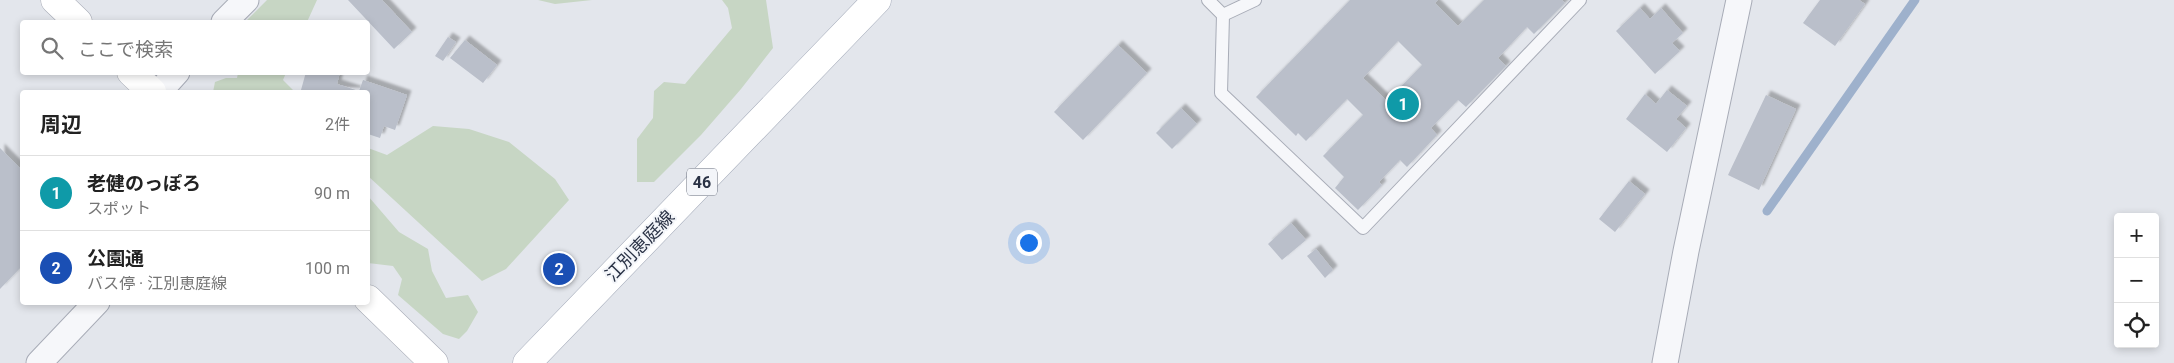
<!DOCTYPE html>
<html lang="ja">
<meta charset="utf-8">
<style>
:root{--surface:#fff;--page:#f2f2f2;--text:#222;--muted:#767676;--line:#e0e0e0;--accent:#d34651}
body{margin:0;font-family:Roboto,"Noto Sans JP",sans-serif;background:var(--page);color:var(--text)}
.controls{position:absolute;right:15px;bottom:15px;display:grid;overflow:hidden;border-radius:5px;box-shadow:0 2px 8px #0003}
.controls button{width:45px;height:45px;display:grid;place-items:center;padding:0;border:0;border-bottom:1px solid var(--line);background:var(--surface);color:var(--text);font:25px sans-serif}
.you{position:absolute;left:1028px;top:242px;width:18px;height:18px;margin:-12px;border:4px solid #fff;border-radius:50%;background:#1a73e8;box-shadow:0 0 0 8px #1a73e833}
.badge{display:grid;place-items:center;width:32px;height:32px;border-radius:50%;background:var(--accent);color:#fff;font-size:16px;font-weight:700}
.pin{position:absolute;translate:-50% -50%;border:2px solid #fff;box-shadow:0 1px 5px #0006}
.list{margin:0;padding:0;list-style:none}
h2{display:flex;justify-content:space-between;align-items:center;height:65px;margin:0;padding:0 20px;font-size:21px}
h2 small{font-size:16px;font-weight:400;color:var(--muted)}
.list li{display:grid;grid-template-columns:32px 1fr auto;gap:15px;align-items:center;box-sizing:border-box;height:75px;padding:0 20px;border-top:1px solid var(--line)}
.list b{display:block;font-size:19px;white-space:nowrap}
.list p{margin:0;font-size:16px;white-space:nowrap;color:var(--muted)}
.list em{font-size:16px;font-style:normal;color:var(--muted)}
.icon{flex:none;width:28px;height:28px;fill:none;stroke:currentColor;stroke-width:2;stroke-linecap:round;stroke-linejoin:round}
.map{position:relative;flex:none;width:2174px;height:363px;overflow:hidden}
.search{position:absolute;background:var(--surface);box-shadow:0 2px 8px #0003;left:20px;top:20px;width:350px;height:55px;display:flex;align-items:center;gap:12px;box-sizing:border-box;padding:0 18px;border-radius:5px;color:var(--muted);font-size:19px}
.panel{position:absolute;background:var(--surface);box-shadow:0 2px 8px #0003;left:20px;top:90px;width:350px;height:215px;border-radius:5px}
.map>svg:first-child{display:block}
.green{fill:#c7d6c4}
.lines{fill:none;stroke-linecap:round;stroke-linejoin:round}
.stream{stroke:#9eb1cc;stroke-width:9}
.building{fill:#babfca;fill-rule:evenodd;filter:url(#shadow)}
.lane-casing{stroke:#a8acb7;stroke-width:14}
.street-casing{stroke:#a8acb7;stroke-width:27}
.secondary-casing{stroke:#a8acb7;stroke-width:29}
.primary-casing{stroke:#a2a9b8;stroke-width:29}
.lane{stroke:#f6f7fa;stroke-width:12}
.street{stroke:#f6f7fa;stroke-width:25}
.secondary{stroke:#fff;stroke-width:28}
.primary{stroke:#fff;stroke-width:28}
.labels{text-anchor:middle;stroke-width:4;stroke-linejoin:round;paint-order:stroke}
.shield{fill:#f3f5f9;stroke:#666c7b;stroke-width:1}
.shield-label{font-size:16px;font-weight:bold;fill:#2a3245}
.street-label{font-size:18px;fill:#2a3245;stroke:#f3f5f9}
</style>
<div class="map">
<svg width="2174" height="363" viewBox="0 0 2174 363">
<defs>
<filter id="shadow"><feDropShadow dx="4.5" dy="-4.5" stdDeviation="1" flood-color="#0004"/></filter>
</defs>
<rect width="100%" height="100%" fill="#e3e6ec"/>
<path class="green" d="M 267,0 L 317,0 L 307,22 L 245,22 Z
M 538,0 L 592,0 L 555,4 Z
M 722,0 L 766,0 L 773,48 L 741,89 L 701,135 L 654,182 L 637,182 L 637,139 L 653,118 L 654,91 L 664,82 L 685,84 L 732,28 L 728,8 Z
M 238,73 L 286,73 L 283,80 L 295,92 L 213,92 L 215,82 L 226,78 L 237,78 Z
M 433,126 L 469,129 L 509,142 L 555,179 L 569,200 L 506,269 L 482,281 L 368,176 L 368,148 L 387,155 Z
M 368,196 L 399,232 L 428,249 L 432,271 L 446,298 L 468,295 L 478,312 L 467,331 L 459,339 L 443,334 L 398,295 L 402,279 L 393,266 L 368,263 Z"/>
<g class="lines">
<path class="stream" d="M 1767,211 L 1915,0"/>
</g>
<path class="building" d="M 348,0 L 382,0 L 412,32 L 394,49 Z
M 1350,0 L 1438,0 L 1435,3 L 1458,26 L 1484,0 L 1562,0 L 1565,3 L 1534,34 L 1527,27 L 1498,58 L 1506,66 L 1466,107 L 1458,100 L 1431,128 L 1437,135 L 1407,167 L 1400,160 L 1379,182 L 1382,185 L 1358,210 L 1335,188 L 1344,177 L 1323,156 L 1363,115 L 1347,99 L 1306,141 L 1298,133 L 1296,136 L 1256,97 ZM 1398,41 L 1422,65 L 1387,101 L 1363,78 Z
M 1820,0 L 1859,0 L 1865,4 L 1835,46 L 1803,23 Z
M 1640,8 L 1650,19 L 1661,8 L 1683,33 L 1672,43 L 1680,51 L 1655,74 L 1616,31 Z
M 448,37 L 456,42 L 443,61 L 435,56 Z
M 465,40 L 497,65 L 483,83 L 450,58 Z
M 1118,45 L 1147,73 L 1083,140 L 1054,112 Z
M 306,72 L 340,72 L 337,84 L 359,91 L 363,80 L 407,95 L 395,130 L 384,126 L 380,138 L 368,134 L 368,92 L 312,92 L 301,90 Z
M 1667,90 L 1687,106 L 1676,119 L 1686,128 L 1667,152 L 1626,119 L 1645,94 L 1656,104 Z
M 1766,95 L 1796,109 L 1759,190 L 1728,175 Z
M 1181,108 L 1197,124 L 1172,149 L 1156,133 Z
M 0,148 L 22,170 L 22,266 L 0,289 Z
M 1629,181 L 1645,194 L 1615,232 L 1599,219 Z
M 1291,223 L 1306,240 L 1282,260 L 1268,244 Z
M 1316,249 L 1333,270 L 1325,278 L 1307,256 Z"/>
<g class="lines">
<g class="lane-casing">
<path id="lane" d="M 1208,0 L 1223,15 L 1255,0
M 1223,15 L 1221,93 L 1363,228 L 1580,0"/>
</g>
<g class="street-casing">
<path id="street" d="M 224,22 L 246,0
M 159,92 L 177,72
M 39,363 L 97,302
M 1665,363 L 1686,251 L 1739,0"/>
</g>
<g class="secondary-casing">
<path id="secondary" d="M 55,0 L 78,22
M 131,72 L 152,92
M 368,299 L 434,363"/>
</g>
<g class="primary-casing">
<path id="primary" d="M 527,363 L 877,0"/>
</g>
<use href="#lane" class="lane"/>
<use href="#street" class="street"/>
<use href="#secondary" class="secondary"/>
<use href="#primary" class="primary"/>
</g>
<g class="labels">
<rect class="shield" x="687" y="168.5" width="30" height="27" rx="4"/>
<g class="shield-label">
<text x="702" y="188">46</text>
</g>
<g class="street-label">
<text transform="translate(640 246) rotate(-46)" y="6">江別恵庭線</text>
</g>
</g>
</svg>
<div class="controls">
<button>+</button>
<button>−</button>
<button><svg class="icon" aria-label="locate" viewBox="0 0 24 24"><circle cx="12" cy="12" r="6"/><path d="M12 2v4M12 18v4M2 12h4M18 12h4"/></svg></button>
</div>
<div class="you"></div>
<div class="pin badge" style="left:1403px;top:104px;background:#0f9aa8">1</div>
<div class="pin badge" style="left:559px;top:269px;background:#1a4fb4">2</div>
<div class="search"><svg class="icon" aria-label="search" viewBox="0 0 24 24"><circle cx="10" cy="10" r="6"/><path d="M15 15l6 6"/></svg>ここで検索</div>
<section class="panel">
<h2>周辺<small>2件</small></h2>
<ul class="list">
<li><span class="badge" style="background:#0f9aa8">1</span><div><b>老健のっぽろ</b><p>スポット</p></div><em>90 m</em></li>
<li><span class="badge" style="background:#1a4fb4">2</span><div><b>公園通</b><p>バス停 · 江別恵庭線</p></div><em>100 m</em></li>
</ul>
</section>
</div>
